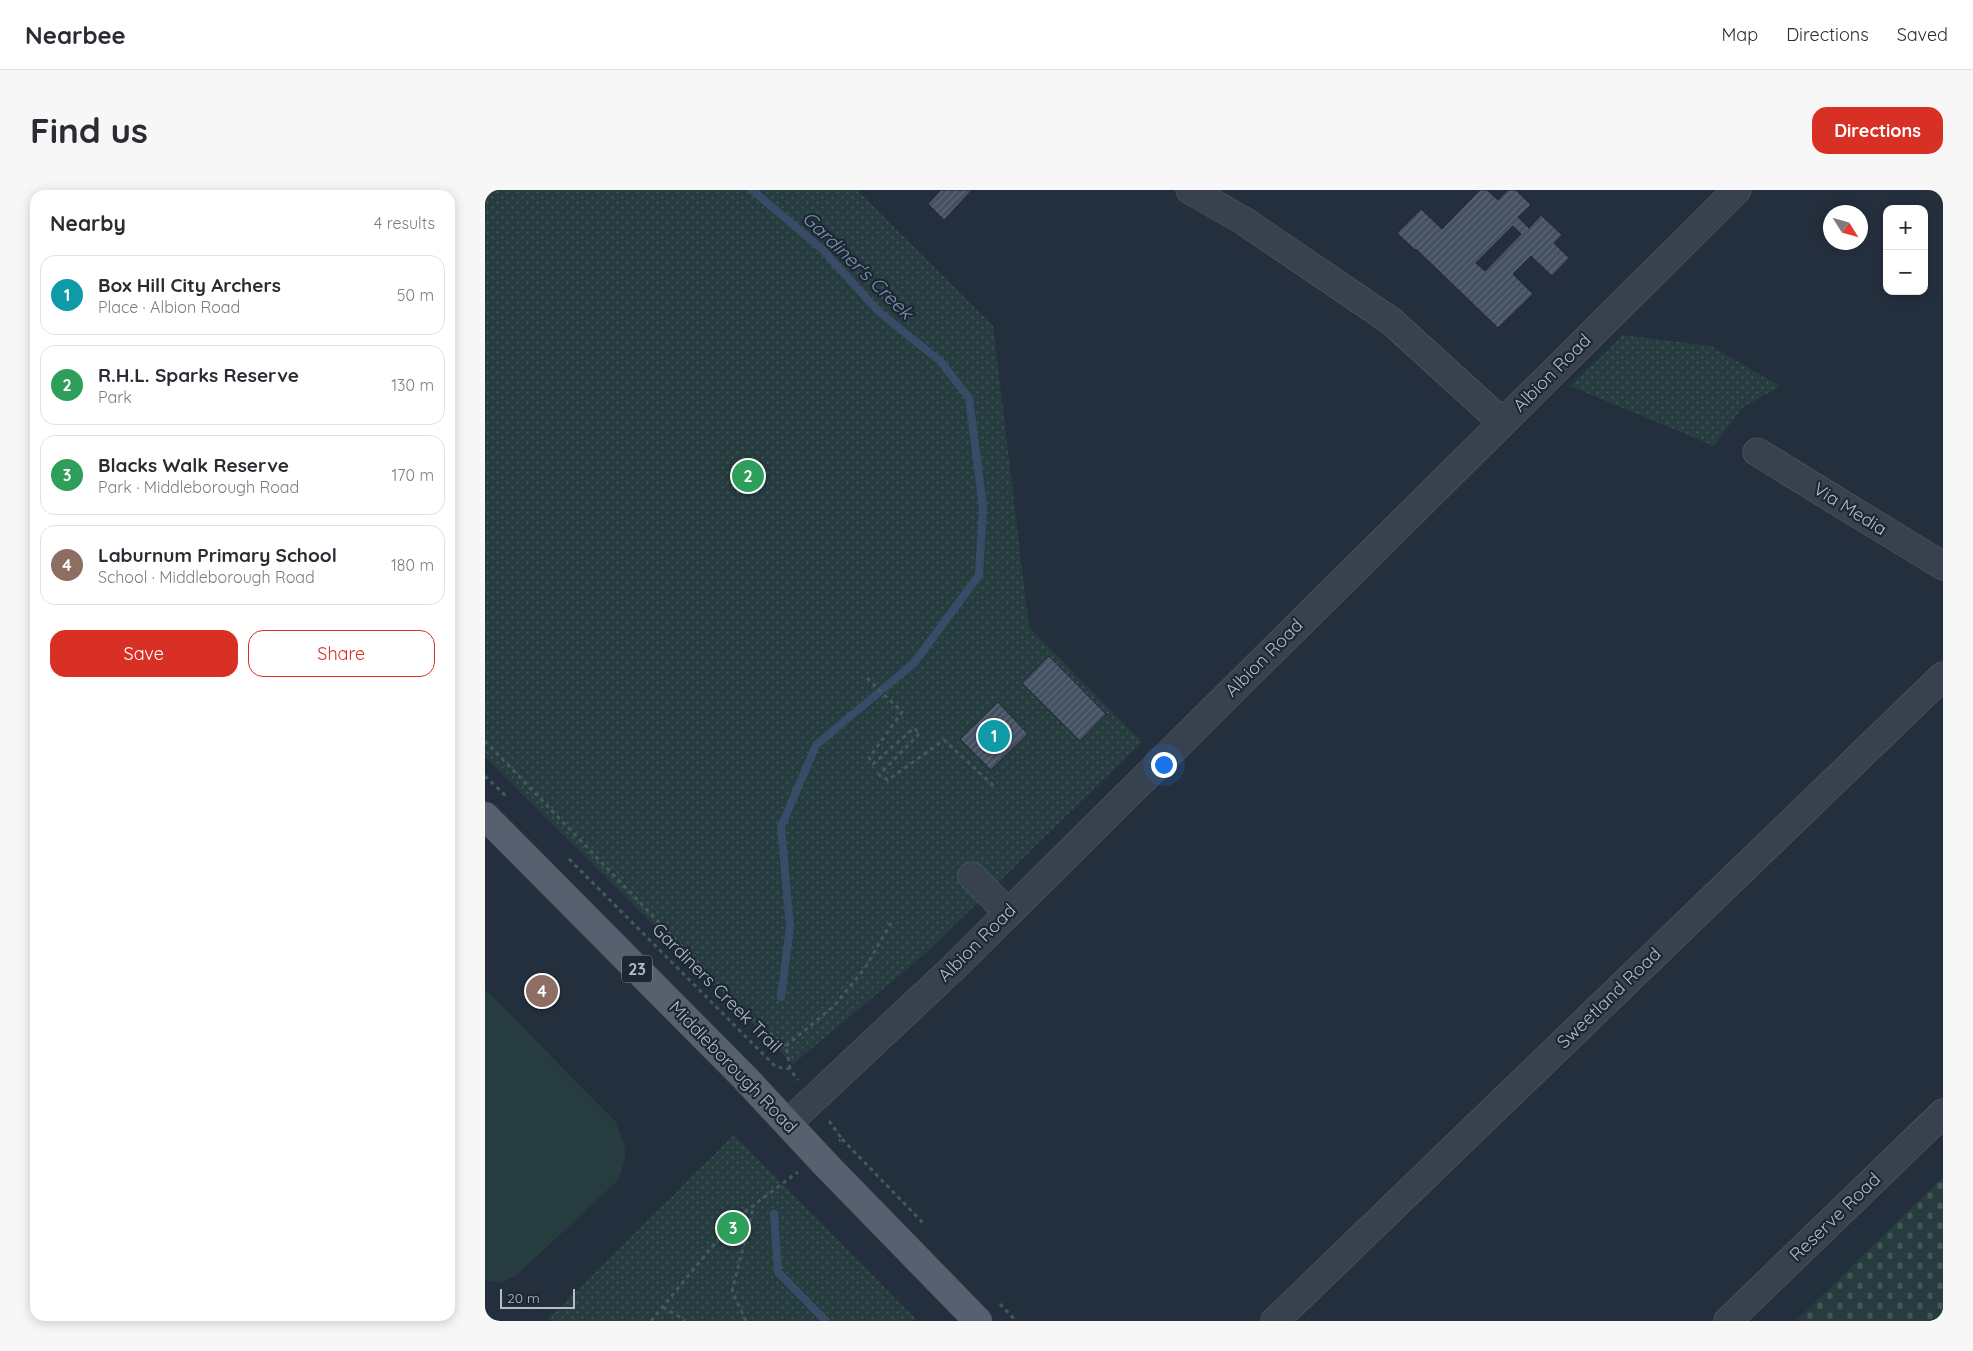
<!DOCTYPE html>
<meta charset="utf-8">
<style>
:root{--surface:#fff;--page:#f7f7f7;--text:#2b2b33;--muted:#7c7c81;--line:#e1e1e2;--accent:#d93025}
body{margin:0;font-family:Quicksand,sans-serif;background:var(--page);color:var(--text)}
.controls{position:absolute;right:15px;top:15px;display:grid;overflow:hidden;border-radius:10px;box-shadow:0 2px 12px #0003}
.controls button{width:45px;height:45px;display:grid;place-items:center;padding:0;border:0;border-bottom:1px solid var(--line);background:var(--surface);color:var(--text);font:25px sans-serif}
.compass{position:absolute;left:1338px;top:15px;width:45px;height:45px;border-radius:50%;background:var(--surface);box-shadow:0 2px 12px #0003;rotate:127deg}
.scale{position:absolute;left:15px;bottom:12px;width:75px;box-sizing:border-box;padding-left:5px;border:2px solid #b4bcc9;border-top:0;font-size:14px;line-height:18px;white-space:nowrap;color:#b4bcc9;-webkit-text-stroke:4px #1d2633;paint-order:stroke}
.you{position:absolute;left:678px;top:574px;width:18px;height:18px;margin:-12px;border:4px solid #fff;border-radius:50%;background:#1a73e8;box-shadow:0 0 0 8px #1a73e833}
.badge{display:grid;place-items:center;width:32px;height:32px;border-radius:50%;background:var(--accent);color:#fff;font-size:16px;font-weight:700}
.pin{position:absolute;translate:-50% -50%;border:2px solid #fff;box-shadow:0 1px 5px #0006}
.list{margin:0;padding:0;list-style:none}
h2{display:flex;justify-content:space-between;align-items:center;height:65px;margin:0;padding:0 20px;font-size:21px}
h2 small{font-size:16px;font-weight:400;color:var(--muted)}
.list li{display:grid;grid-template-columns:32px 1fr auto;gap:15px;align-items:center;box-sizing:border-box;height:80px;margin:0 10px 10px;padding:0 10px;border:1px solid var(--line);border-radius:15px}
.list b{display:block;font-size:19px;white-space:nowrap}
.list p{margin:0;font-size:16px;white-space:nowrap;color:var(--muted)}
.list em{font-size:16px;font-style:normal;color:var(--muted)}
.actions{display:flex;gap:10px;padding:15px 20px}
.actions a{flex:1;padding:11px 0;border:1px solid var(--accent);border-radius:15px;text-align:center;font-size:18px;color:var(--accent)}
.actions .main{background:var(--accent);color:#fff}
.map{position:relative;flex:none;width:1458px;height:1131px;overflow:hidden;border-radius:15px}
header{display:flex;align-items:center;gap:30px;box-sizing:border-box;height:70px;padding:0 25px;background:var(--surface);border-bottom:1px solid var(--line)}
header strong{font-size:24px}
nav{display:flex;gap:28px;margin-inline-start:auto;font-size:18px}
.intro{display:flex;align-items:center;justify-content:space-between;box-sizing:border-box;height:120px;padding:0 30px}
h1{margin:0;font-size:35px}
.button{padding:12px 22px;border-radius:15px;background:var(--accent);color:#fff;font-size:18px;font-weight:700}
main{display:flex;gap:30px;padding:0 30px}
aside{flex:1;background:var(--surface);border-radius:15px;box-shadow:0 2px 12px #0003}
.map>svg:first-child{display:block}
.green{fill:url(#green-dots)}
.cemetery{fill:url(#cemetery-stones)}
.pitch{fill:#263c3f}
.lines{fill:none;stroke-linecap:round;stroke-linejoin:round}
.stream{stroke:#394c67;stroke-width:8}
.building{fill:url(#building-hatch);stroke:#1f2835;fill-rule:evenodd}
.minor-casing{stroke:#565f6c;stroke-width:29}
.major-casing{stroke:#414a57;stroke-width:29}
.path{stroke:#44595c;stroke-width:3;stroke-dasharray:4 4;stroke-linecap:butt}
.minor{stroke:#38414e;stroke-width:28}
.major{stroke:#56606e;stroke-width:28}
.labels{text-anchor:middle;stroke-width:4.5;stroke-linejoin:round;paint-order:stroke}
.shield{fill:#1d2633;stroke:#878f9c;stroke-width:1}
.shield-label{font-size:16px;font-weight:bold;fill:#b4bcc9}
.street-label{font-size:18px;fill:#b4bcc9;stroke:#1d2633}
.water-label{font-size:19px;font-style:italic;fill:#7c92b1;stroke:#1d2633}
</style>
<header>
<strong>Nearbee</strong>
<nav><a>Map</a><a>Directions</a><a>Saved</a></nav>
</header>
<div class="intro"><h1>Find us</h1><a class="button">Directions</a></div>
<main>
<aside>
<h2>Nearby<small>4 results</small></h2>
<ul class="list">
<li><span class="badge" style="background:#0f9aa8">1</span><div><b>Box Hill City Archers</b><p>Place · Albion Road</p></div><em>50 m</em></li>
<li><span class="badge" style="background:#2e9e5b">2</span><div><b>R.H.L. Sparks Reserve</b><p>Park</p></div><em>130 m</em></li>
<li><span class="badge" style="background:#2e9e5b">3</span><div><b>Blacks Walk Reserve</b><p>Park · Middleborough Road</p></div><em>170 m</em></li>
<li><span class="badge" style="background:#8d6e63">4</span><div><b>Laburnum Primary School</b><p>School · Middleborough Road</p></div><em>180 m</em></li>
</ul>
<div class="actions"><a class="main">Save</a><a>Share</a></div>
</aside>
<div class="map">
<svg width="1458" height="1131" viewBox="0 0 1458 1131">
<defs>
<pattern id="green-dots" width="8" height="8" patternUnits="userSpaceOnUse" patternTransform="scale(1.25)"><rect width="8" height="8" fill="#263c3f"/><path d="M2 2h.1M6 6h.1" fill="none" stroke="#435659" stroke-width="1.8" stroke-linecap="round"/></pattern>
<pattern id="cemetery-stones" width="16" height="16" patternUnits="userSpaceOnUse" patternTransform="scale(1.25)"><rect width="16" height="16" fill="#263c3f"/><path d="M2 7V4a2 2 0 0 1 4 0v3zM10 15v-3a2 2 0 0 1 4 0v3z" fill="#435659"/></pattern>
<pattern id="building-hatch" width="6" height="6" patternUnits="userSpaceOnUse" patternTransform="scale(1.25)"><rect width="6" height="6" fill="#455162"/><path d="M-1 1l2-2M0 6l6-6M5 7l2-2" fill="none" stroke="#5d6877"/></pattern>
</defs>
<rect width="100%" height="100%" fill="#242f3e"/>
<path class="green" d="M 0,0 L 372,0 L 508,136 L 544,437 L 657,552 L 441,763 L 308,874 L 0,567 Z
M 1138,145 L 1226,156 L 1295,196 L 1257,218 L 1229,256 L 1085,196 Z
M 249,945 L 433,1131 L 61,1131 Z"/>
<path class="cemetery" d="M 1458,987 L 1458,1131 L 1311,1131 Z"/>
<path class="pitch" d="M 0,799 L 130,931 C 141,958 145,963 132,991 L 32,1085 L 15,1093 L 0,1090 Z"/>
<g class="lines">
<path class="stream" d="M 267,0 L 337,59 L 394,122 L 455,171 L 484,208 L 498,317 L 494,385 L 429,473 L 331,555 L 296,637 L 305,737 L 296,807
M 289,1024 L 293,1082 L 341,1131"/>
</g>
<path class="building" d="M 456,0 L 487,0 L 459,30 L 443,14 Z
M 995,0 L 1002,0 L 1013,10 L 1023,0 L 1031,0 L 1046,15 L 1033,27 L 1044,38 L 1056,25 L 1077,45 L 1069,53 L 1084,68 L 1067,86 L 1046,66 L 1028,84 L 1048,104 L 1013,138 L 931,59 L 930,60 L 912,43 L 936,19 L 957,39 ZM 1028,36 L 1036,44 L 1000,81 L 991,73 Z
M 564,466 L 621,524 L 595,551 L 537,493 Z
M 513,512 L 543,544 L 506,580 L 475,549 Z"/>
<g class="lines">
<g class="minor-casing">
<path id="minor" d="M 705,0 L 759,31 L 906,131 L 1017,232
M 1272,262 L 1458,376
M 487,686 L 523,723
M 303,933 L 468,778 L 1252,0
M 790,1131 L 1458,486
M 1243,1131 L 1458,923"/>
</g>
<g class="major-casing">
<path id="major" d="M 0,626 L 260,888 L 342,976 L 493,1131"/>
</g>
<path class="path" d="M 382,488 L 417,522 L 384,568 L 388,574 L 429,538 L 435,543 L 394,585 L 403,590 L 459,550 L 511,598
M 0,551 L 264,826 L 301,856 L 305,879
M 0,586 L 21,606
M 84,669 L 291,877 L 305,879 L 313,890
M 301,856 L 349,816 L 380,778 L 406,733
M 344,931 L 357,949 L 354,951
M 357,949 L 440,1035
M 515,1114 L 531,1131
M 178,1117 L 201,1131
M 166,1131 L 250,1029 L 313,982
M 261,1131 L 247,1101 L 269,1015"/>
<use href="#minor" class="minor"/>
<use href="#major" class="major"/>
</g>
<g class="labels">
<rect class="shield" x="137" y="765.5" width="30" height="27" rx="4"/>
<g class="shield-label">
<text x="152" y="785">23</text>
</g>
<g class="street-label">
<text transform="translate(1067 183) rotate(-45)" y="6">Albion Road</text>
<text transform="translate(1365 319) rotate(32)" y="6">Via Media</text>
<text transform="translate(779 468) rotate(-45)" y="6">Albion Road</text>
<text transform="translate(492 753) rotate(-45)" y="6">Albion Road</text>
<text transform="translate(232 798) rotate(45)" y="6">Gardiners Creek Trail</text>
<text transform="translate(1124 808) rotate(-44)" y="6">Sweetland Road</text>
<text transform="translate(248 877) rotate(46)" y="6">Middleborough Road</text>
<text transform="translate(1350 1027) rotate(-44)" y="6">Reserve Road</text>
</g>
<g class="water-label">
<text transform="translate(373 75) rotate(44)" y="7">Gardiner's Creek</text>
</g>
</g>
</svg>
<div class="controls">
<button>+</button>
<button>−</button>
</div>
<svg class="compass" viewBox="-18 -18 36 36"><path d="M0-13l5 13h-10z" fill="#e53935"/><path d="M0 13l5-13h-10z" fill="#7c7c81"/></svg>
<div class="scale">20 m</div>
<div class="you"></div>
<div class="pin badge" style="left:509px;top:546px;background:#0f9aa8">1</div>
<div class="pin badge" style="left:263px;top:286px;background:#2e9e5b">2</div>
<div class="pin badge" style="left:248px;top:1038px;background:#2e9e5b">3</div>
<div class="pin badge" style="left:57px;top:801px;background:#8d6e63">4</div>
</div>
</main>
